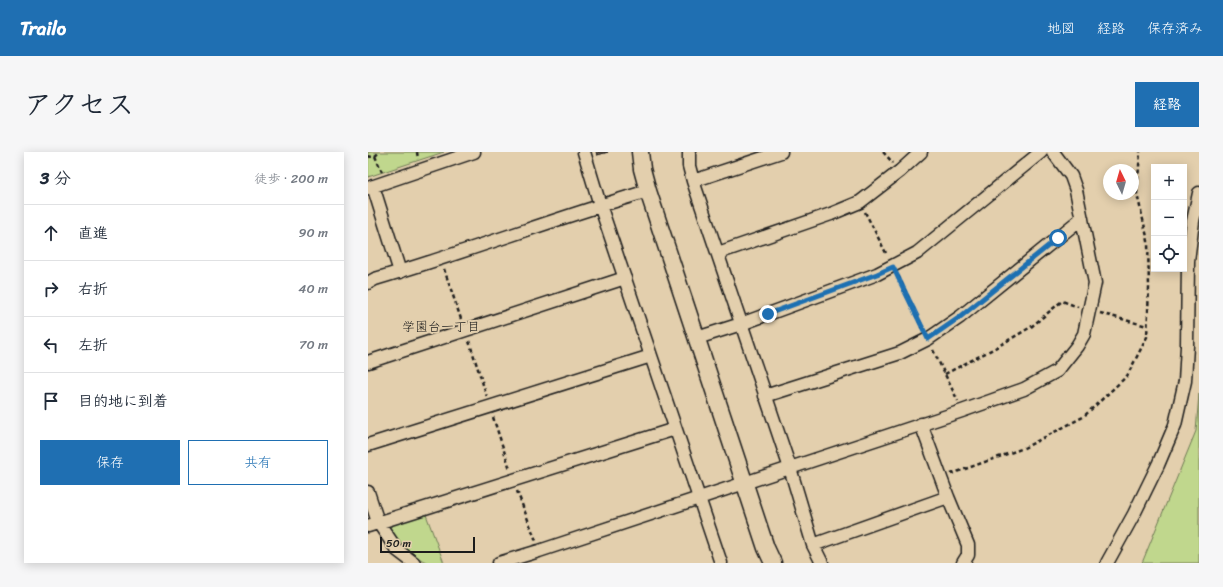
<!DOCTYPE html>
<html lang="ja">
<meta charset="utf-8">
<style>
:root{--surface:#fff;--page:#f6f6f7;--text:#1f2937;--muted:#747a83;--line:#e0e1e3;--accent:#1f6fb2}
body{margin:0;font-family:Sriracha,"Klee One",sans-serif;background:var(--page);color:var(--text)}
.controls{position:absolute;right:12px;top:12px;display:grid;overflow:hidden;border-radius:0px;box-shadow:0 2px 10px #0003}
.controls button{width:36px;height:36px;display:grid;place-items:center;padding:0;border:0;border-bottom:1px solid var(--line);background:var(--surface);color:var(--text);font:20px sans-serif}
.compass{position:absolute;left:735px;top:12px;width:36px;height:36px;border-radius:50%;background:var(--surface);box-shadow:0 2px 10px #0003;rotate:355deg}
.scale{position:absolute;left:12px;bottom:10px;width:95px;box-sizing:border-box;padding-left:4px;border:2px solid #1c1c1c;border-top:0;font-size:11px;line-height:14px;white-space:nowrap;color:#1c1c1c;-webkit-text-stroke:3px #e3cfad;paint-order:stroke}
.stop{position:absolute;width:12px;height:12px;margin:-9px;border:3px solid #1f6fb2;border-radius:50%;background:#fff}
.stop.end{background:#1f6fb2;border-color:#fff;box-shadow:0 1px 4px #0008}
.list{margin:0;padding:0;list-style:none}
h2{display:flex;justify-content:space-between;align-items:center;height:52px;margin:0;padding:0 16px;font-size:17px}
h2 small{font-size:13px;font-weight:400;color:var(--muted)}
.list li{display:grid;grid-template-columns:26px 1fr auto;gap:12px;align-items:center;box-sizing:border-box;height:56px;padding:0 16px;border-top:1px solid var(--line)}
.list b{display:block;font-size:15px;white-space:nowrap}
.list em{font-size:13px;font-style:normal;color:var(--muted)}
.actions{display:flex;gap:8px;padding:12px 16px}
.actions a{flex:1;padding:9px 0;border:1px solid var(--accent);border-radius:0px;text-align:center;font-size:14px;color:var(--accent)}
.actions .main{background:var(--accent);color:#fff}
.icon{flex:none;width:22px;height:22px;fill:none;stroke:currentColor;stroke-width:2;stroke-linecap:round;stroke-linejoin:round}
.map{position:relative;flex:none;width:831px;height:411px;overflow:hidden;border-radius:0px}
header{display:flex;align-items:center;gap:24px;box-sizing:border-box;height:56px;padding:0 20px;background:var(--accent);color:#fff}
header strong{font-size:19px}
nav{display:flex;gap:22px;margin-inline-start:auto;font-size:14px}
.intro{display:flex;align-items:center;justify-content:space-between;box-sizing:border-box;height:96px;padding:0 24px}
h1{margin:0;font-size:28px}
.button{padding:10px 18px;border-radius:0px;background:var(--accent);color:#fff;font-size:14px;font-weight:700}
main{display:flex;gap:24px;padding:0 24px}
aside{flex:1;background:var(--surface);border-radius:0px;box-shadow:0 2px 10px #0003}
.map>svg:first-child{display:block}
.green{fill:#c0d78d;stroke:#6e7a54}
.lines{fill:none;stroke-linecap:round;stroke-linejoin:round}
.minor-casing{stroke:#1c1c1c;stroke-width:15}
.tertiary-casing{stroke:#1c1c1c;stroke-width:19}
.path{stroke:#1c1c1c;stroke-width:2.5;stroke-dasharray:4 3;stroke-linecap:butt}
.minor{stroke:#e3cfad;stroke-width:12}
.tertiary{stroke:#e3cfad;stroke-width:16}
.wall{fill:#b19175;stroke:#1c1c1c}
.shaded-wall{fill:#90765f;stroke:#1c1c1c}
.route{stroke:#1f6fb2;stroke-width:5}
.labels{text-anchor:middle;stroke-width:4;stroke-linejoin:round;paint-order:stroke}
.neighbourhood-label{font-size:13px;fill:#1c1c1c;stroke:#e3cfad}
</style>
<header>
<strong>Trailo</strong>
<nav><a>地図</a><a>経路</a><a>保存済み</a></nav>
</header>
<div class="intro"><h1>アクセス</h1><a class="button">経路</a></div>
<main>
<aside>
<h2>3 分<small>徒歩 · 200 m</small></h2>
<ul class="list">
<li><svg class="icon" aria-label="ahead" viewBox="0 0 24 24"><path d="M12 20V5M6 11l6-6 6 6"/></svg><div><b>直進</b></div><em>90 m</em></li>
<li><svg class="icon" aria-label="right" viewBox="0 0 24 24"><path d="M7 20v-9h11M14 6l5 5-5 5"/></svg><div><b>右折</b></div><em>40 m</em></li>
<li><svg class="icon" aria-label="left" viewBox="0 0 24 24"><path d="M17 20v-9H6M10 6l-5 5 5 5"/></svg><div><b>左折</b></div><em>70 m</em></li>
<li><svg class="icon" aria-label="arrive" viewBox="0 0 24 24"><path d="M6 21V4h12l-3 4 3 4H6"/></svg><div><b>目的地に到着</b></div></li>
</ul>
<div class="actions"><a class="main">保存</a><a>共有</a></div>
</aside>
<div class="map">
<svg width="831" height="411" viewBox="0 0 831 411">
<rect width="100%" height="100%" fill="#e3cfad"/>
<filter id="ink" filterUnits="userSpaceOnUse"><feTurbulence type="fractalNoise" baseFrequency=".025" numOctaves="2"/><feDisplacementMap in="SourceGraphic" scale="8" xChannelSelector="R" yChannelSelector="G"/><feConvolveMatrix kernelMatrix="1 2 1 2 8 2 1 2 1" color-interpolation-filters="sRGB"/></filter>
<g filter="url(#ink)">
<path class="green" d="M 0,0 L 76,0 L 0,25 Z
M 831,242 L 831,411 L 774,411 L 828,279 Z
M 57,360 L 76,411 L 60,411 L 46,404 L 36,397 L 27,388 L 18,372 Z"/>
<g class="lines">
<g class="minor-casing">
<path id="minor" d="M 216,0 L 232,53 L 353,411
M 321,0 L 321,14 L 325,29 L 422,316 L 445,393 L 454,411
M 325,29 L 413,0
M 5,34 L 32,120
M 0,36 L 106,0
M 350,101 L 463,62 L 492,50 L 532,19 L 553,0
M 0,131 L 7,127 C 99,100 188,66 280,39
M 329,186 L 373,172 L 509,122 L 549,101 L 673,0
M 0,210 L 257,126
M 397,244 L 532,201 L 560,187 L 592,165 L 714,66
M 553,272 L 580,345 L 600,393 L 600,403 L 595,411
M 0,293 L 283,204
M 0,340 L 10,370 L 29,398 L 46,411
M 0,374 L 307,277
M 445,393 L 580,345
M 131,411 L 171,399 L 594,259 L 656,237 L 689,219 L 709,194 L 716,182 L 727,131 L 708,38 L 703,24 L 685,0
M 739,411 L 766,362 L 790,313 L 807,273 L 817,229 L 819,194 L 820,109 L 825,69 L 831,41"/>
</g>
<g class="tertiary-casing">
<path id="tertiary" d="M 272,0 L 274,17 L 280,39 L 398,396 L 405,411"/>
</g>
<path class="path" d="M 49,0 L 50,7
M 515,0 L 525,11
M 0,4 C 5,6 8,4 11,0
M 7,4 L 14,20
M 497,60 L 519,103
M 76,117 L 93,167
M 530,124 L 555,177
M 732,161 L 779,174
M 101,189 L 119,245
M 565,198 L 590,249
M 577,222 L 627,196 L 663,175 L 694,149 L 710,155
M 125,265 L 142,317
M 583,322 L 656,296 L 715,265 L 759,224 L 779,185 L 781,136 L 780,89 L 769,42 L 772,0
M 149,339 L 168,389"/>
<use href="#minor" class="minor"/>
<use href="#tertiary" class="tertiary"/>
</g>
<path class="wall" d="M 228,0 L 240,0 L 229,3 Z"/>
<path class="shaded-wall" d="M 231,0 L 240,0 L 229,3 Z"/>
</g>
<g class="lines" filter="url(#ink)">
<path class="route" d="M 400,162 L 509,122 L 525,115 L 560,187 L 592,165 L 690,86"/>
</g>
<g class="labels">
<g class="neighbourhood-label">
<text x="73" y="179">学園台一丁目</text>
</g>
</g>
</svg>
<div class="controls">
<button>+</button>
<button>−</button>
<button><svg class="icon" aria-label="locate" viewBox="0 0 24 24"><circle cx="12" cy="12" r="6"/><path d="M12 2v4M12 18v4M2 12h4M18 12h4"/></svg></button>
</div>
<svg class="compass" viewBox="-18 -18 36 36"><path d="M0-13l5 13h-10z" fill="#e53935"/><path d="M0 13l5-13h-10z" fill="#747a83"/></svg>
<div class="scale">50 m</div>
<div class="stop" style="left:690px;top:86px"></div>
<div class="stop end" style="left:400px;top:162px"></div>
</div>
</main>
